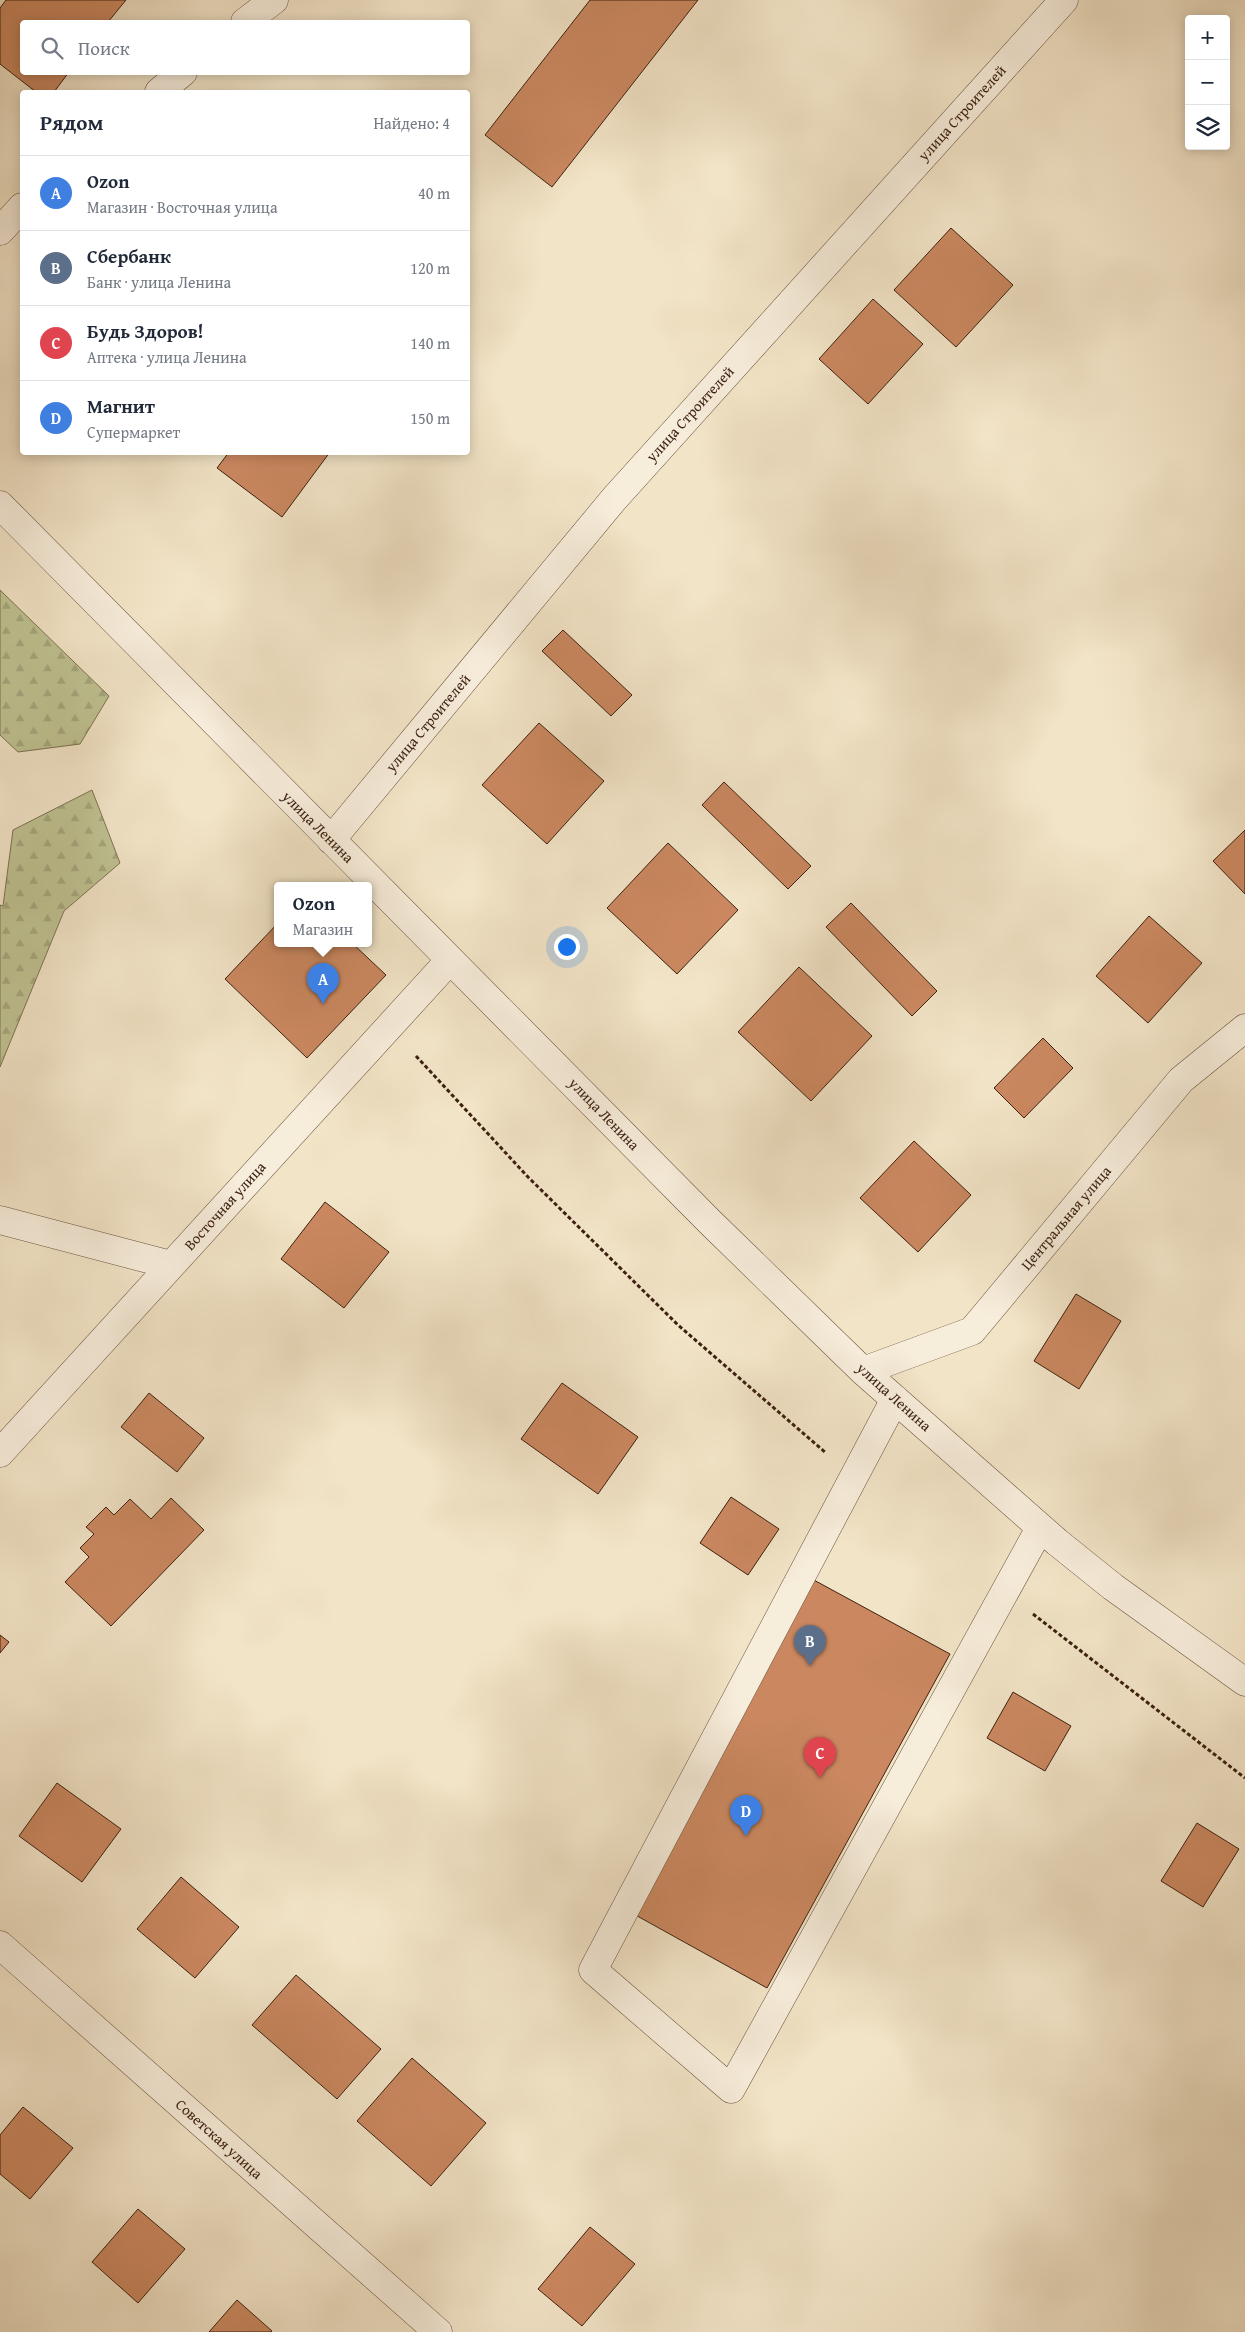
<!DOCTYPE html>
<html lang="ru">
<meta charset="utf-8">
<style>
:root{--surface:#fff;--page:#f6f6f7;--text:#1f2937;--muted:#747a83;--line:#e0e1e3;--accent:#0b8043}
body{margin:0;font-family:"Gentium Book Plus",serif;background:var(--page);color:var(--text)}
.controls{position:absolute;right:15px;top:15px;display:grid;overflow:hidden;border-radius:5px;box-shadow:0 2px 12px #0003}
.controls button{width:45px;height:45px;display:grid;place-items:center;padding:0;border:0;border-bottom:1px solid var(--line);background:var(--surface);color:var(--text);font:25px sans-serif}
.you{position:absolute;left:566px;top:946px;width:18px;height:18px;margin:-12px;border:4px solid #fff;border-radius:50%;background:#1a73e8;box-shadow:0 0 0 8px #1a73e833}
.badge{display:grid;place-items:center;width:32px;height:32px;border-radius:50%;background:var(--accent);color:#fff;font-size:16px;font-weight:700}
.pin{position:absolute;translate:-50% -41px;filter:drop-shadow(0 1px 2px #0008)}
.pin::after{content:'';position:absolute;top:26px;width:18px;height:15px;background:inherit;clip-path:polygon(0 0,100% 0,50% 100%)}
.popup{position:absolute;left:274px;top:882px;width:98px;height:65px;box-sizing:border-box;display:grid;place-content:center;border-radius:5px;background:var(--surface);filter:drop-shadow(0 1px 4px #0005);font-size:16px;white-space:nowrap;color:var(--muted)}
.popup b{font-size:19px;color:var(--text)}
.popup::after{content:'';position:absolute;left:50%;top:100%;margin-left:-10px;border:10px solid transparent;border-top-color:var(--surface)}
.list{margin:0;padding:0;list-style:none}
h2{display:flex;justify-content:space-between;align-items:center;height:65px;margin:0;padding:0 20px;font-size:21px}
h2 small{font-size:16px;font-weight:400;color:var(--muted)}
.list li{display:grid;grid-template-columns:32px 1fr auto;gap:15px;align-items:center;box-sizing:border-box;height:75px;padding:0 20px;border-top:1px solid var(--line)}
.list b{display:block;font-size:19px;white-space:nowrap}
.list p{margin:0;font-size:16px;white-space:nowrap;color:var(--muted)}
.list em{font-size:16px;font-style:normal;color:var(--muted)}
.icon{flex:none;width:28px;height:28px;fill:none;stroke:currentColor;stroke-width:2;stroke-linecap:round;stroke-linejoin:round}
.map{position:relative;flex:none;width:1245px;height:2332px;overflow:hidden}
.search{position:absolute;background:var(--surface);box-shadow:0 2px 12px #0003;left:20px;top:20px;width:450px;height:55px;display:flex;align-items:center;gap:12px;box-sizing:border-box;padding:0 18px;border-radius:5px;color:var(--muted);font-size:19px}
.panel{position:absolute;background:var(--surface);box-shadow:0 2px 12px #0003;left:20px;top:90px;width:450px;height:365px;border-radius:5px}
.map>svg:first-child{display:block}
.forest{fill:url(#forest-firs);stroke:#7e7152}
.building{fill:#cb8860;stroke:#3c2011}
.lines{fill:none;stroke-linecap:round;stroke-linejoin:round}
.minor-casing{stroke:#6a513e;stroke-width:29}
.path{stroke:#3c2011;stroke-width:3;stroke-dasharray:4 2.5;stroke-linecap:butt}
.minor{stroke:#f7eddb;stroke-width:28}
.labels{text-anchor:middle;stroke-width:4.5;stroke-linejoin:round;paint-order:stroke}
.street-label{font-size:15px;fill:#3c2011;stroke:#f7eddb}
</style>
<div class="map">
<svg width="1245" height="2332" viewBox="0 0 1245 2332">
<defs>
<pattern id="forest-firs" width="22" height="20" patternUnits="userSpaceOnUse" patternTransform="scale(1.25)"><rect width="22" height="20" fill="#bfc292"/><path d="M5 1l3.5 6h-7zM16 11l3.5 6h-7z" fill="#a5a67d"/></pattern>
</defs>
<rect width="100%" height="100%" fill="#f2e4c7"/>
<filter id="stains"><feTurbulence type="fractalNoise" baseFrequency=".004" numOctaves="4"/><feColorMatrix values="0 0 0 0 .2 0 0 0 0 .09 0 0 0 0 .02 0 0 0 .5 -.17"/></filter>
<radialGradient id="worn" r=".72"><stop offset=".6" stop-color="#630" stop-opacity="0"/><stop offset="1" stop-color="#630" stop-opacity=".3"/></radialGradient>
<path class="forest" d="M 0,590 L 109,696 L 80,744 L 18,752 L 0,735 Z
M 92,790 L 120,863 L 64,911 L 0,1067 L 0,905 L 3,906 L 13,830 Z"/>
<path class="building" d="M 6,0 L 126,0 L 108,22 L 22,22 L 22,72 L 69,72 L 54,92 L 36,92 L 0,64 L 0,8 Z
M 590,0 L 698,0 L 552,187 L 485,135 Z
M 951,228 L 1013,285 L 956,347 L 894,290 Z
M 873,299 L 923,344 L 868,404 L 819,359 Z
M 229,452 L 330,452 L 282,517 L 217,468 Z
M 563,630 L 632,695 L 611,716 L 542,651 Z
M 539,723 L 604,781 L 547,844 L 482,785 Z
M 724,782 L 811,866 L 788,889 L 702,805 Z
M 1245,830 L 1245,894 L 1213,861 Z
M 668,843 L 738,910 L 677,974 L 607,908 Z
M 851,903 L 937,991 L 912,1016 L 826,927 Z
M 1149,916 L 1202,963 L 1148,1023 L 1096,976 Z
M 278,923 L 278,943 L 352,943 L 386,975 L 307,1058 L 225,979 Z
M 799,967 L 872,1036 L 811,1101 L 738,1032 Z
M 1043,1038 L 1073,1068 L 1024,1118 L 994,1088 Z
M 914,1141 L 971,1195 L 918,1252 L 860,1198 Z
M 325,1202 L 389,1252 L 344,1308 L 281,1259 Z
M 1076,1294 L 1121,1321 L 1079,1389 L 1034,1361 Z
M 562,1383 L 638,1437 L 598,1494 L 521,1439 Z
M 149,1393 L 204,1438 L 177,1472 L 121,1427 Z
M 731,1497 L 779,1529 L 748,1575 L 700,1543 Z
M 171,1498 L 204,1530 L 111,1626 L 65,1582 L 89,1557 L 80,1548 L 94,1534 L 86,1527 L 106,1507 L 114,1515 L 130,1499 L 151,1519 Z
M 812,1579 L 950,1654 L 767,1988 L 630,1912 Z
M 0,1635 L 9,1642 L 0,1653 Z
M 1013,1692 L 1071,1726 L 1045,1771 L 987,1738 Z
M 57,1783 L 121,1829 L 82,1882 L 19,1836 Z
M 1197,1823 L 1239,1849 L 1203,1907 L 1161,1881 Z
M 181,1877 L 239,1927 L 195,1978 L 137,1929 Z
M 296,1975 L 381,2049 L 337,2099 L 252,2025 Z
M 412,2058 L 486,2123 L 431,2186 L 357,2121 Z
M 23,2107 L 73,2148 L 30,2199 L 0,2174 L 0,2135 Z
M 138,2209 L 185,2249 L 138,2303 L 92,2262 Z
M 590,2227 L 635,2264 L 582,2326 L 538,2289 Z
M 237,2300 L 272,2331 L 270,2332 L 209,2332 Z"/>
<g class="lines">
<g class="minor-casing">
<path id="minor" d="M 245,22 L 274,0
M 159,92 L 183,72
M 0,231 L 22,207
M 0,505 L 710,1222 L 863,1371 L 1057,1542 L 1113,1587 L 1245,1682
M 331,840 L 614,499 L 1064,0
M 0,1220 L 171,1265
M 863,1371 L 972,1331 L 1181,1080 L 1245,1028
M 895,1399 L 593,1970 L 731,2089 L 1040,1528
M 0,1453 L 450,960
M 0,1945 L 438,2332"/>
</g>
<path class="path" d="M 416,1056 L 528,1177 L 678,1325 L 826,1453
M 1033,1614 L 1245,1778"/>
<use href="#minor" class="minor"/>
</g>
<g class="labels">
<g class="street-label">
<text transform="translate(962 113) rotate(-48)" y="5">улица Строителей</text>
<text transform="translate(690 414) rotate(-48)" y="5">улица Строителей</text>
<text transform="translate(428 723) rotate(-50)" y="5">улица Строителей</text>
<text transform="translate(318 827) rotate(45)" y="5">улица Ленина</text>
<text transform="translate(604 1114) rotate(46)" y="5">улица Ленина</text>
<text transform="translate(225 1206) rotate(-48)" y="5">Восточная улица</text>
<text transform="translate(1066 1218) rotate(-50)" y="5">Центральная улица</text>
<text transform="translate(894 1397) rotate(42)" y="5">улица Ленина</text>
<text transform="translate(219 2139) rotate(42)" y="5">Советская улица</text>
</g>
</g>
<rect width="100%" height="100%" filter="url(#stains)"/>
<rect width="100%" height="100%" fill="url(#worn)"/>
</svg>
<div class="controls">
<button>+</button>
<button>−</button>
<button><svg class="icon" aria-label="layers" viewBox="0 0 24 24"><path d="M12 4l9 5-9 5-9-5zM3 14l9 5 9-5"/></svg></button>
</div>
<div class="you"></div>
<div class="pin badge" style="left:323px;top:1004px;background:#3f7fe0">A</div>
<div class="popup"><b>Ozon</b>Магазин</div>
<div class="pin badge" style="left:810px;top:1666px;background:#5c6f8a">B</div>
<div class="pin badge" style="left:820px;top:1778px;background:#e0444e">C</div>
<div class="pin badge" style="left:746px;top:1836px;background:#3f7fe0">D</div>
<div class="search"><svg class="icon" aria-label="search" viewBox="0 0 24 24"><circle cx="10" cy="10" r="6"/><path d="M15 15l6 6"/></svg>Поиск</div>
<section class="panel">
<h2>Рядом<small>Найдено: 4</small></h2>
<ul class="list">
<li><span class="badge" style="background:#3f7fe0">A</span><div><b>Ozon</b><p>Магазин · Восточная улица</p></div><em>40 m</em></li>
<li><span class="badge" style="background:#5c6f8a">B</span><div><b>Сбербанк</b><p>Банк · улица Ленина</p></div><em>120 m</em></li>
<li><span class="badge" style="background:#e0444e">C</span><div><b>Будь Здоров!</b><p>Аптека · улица Ленина</p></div><em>140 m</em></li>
<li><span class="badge" style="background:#3f7fe0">D</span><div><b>Магнит</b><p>Супермаркет</p></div><em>150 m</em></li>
</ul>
</section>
</div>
